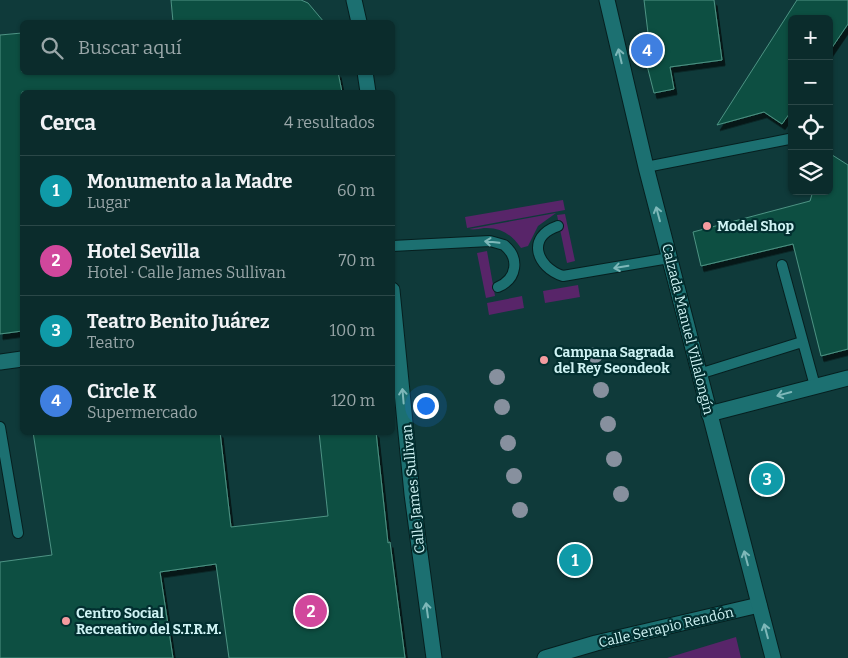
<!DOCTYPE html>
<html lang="es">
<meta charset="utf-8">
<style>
:root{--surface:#0b2c2c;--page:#193838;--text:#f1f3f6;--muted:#9aa7a9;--line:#2b4848;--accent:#f49b9f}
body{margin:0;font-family:Bitter,serif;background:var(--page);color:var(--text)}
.controls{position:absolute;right:15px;top:15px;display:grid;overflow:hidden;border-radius:8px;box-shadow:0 1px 4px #0004}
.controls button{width:45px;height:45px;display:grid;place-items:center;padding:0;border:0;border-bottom:1px solid var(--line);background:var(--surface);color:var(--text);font:25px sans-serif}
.you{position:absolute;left:425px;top:405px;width:18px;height:18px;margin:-12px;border:4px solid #fff;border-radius:50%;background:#1a73e8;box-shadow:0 0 0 8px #1a73e833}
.badge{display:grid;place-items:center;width:32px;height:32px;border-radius:50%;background:var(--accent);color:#fff;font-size:16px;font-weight:700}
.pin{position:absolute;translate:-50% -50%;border:2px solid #fff;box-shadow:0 1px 5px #0006}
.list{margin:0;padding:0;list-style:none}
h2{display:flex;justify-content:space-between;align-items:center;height:65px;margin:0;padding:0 20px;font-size:21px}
h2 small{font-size:16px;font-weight:400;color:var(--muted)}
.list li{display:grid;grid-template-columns:32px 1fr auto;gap:15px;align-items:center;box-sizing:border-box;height:70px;padding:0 20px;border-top:1px solid var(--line)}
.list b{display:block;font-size:19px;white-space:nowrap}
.list p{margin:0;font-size:16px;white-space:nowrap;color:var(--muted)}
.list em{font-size:16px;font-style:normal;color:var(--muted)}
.icon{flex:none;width:28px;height:28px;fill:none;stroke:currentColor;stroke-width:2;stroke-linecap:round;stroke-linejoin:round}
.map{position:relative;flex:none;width:848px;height:658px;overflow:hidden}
.search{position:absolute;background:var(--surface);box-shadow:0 1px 4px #0004;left:20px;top:20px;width:375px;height:55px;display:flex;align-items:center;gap:12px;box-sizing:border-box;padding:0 18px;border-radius:8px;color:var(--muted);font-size:19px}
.panel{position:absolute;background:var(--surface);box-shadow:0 1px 4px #0004;left:20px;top:90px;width:375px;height:345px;border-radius:8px}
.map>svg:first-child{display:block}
.green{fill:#582569}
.building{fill:#104f43;stroke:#4d9484;filter:url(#shadow)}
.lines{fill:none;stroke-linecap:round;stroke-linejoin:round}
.lane-casing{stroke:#061f1f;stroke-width:12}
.street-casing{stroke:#061f1f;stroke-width:17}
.secondary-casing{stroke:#061f1f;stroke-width:17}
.lane{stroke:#1c7071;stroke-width:10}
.street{stroke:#1c7071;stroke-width:15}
.secondary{stroke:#1c7071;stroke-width:15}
.tree{fill:#87909e}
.oneway{stroke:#7eb8b9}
.poi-dot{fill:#f49b9f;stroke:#022f30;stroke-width:2}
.labels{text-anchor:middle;stroke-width:4.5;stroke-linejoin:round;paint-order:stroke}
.poi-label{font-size:14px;font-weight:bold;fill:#cff3f4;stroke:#022f30;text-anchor:start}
.street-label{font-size:14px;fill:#cff3f4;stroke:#022f30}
</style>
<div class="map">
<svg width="848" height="658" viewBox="0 0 848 658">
<defs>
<filter id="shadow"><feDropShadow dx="3" dy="5.5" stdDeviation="0" flood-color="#0009"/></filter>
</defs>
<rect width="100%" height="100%" fill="#0f3a3a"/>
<path class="green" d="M 563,200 L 565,210 L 467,228 L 465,217 Z
M 556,213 L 538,226 L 528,246 L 521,248 C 512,235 501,227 484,228 C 479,229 473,230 469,229 Z
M 565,214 L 575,261 L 567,263 L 557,215 Z
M 487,251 L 495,296 L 486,298 L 477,253 Z
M 578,285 L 580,297 L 545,303 L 543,291 Z
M 522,296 L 524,308 L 489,315 L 487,303 Z
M 736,637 L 741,658 L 667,658 Z"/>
<path class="building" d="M 171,0 L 301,0 L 308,3 L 324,22 L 173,22 Z
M 644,0 L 714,0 L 722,60 L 670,67 L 674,89 L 654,93 L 639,34 L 648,33 Z
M 797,0 L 848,0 L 848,24 L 829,52 L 829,19 L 792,19 L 792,110 L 782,124 L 764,112 L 717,125 Z
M 22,33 L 22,72 L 338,72 L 342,92 L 22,92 L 22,331 L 0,334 L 0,35 Z
M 829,153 L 848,165 L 848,349 L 821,356 L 793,244 L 701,266 L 693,232 L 810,201 L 813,191 L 829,191 Z
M 33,432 L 220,432 L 231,527 L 328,516 L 319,432 L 376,432 L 388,543 L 390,542 L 405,658 L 229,658 L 216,564 L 160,572 L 173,658 L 0,658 L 0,562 L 52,555 Z"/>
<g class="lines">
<g class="lane-casing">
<path id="lane" d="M 646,167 L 789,139
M 558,226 C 526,237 536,267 563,276 L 669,258
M 392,246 L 490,241 L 504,245 C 520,258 517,279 498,287
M 782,265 L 815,386
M 699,374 L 802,342
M 0,427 L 18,533"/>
</g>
<g class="street-casing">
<path id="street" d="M 0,362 L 22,359
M 709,414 L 848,378
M 545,658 L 596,643 L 759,605"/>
</g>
<g class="secondary-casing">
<path id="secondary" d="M 354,0 L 359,22
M 607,0 L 646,167 L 773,658
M 365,72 L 368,92
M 392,290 L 412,494 L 434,658"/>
</g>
<use href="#lane" class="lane"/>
<use href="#street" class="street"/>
<use href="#secondary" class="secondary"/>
</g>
<g class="tree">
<circle cx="595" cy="355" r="8"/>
<circle cx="497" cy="377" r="8"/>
<circle cx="601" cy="390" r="8"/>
<circle cx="502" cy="407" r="8"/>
<circle cx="608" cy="424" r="8"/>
<circle cx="508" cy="443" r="8"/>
<circle cx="614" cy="459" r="8"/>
<circle cx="514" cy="476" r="8"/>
<circle cx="621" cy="494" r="8"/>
<circle cx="520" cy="510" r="8"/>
</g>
<defs><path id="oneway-shaft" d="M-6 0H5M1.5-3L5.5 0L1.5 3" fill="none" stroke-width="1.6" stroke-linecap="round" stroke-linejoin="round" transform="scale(1.25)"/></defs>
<g class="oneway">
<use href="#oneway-shaft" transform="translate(620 56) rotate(-103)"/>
<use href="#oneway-shaft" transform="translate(658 214) rotate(-105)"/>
<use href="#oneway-shaft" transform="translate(492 242) rotate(-174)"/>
<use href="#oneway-shaft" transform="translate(621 267) rotate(171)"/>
<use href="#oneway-shaft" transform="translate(784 394) rotate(165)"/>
<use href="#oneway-shaft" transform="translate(403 396) rotate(-95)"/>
<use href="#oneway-shaft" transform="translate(746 558) rotate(-105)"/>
<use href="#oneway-shaft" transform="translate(427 610) rotate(-98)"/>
<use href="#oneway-shaft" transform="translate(766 631) rotate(-105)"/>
</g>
<g class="poi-dot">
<circle cx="707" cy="226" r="5"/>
<circle cx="544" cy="360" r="5"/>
<circle cx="66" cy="621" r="5"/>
</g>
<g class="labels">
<g class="poi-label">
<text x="717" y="231">Model Shop</text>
<text x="554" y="357">Campana Sagrada<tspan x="554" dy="16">del Rey Seondeok</tspan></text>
<text x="76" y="618">Centro Social<tspan x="76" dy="16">Recreativo del S.T.R.M.</tspan></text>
</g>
<g class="street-label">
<text transform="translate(688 329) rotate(76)" y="5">Calzada Manuel Villalongín</text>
<text transform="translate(413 489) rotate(-96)" y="5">Calle James Sullivan</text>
<text transform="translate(666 627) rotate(-13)" y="5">Calle Serapio Rendón</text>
</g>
</g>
</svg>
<div class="controls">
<button>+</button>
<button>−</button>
<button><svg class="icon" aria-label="locate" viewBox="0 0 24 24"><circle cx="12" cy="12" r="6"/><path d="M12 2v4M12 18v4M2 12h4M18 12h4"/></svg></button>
<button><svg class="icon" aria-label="layers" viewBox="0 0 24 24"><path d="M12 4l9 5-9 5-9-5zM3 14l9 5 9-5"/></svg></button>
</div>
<div class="you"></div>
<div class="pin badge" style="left:575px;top:560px;background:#0f9aa8">1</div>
<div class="pin badge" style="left:311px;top:611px;background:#d1479c">2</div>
<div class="pin badge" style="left:767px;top:479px;background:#0f9aa8">3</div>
<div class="pin badge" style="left:647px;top:50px;background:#3f7fe0">4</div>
<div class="search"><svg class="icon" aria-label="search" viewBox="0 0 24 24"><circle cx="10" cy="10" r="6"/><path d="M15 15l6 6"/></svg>Buscar aquí</div>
<section class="panel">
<h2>Cerca<small>4 resultados</small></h2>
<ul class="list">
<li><span class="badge" style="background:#0f9aa8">1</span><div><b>Monumento a la Madre</b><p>Lugar</p></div><em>60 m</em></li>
<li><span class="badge" style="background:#d1479c">2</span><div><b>Hotel Sevilla</b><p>Hotel · Calle James Sullivan</p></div><em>70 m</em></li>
<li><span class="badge" style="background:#0f9aa8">3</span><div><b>Teatro Benito Juárez</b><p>Teatro</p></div><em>100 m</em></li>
<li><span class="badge" style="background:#3f7fe0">4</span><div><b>Circle K</b><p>Supermercado</p></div><em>120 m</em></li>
</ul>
</section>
</div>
